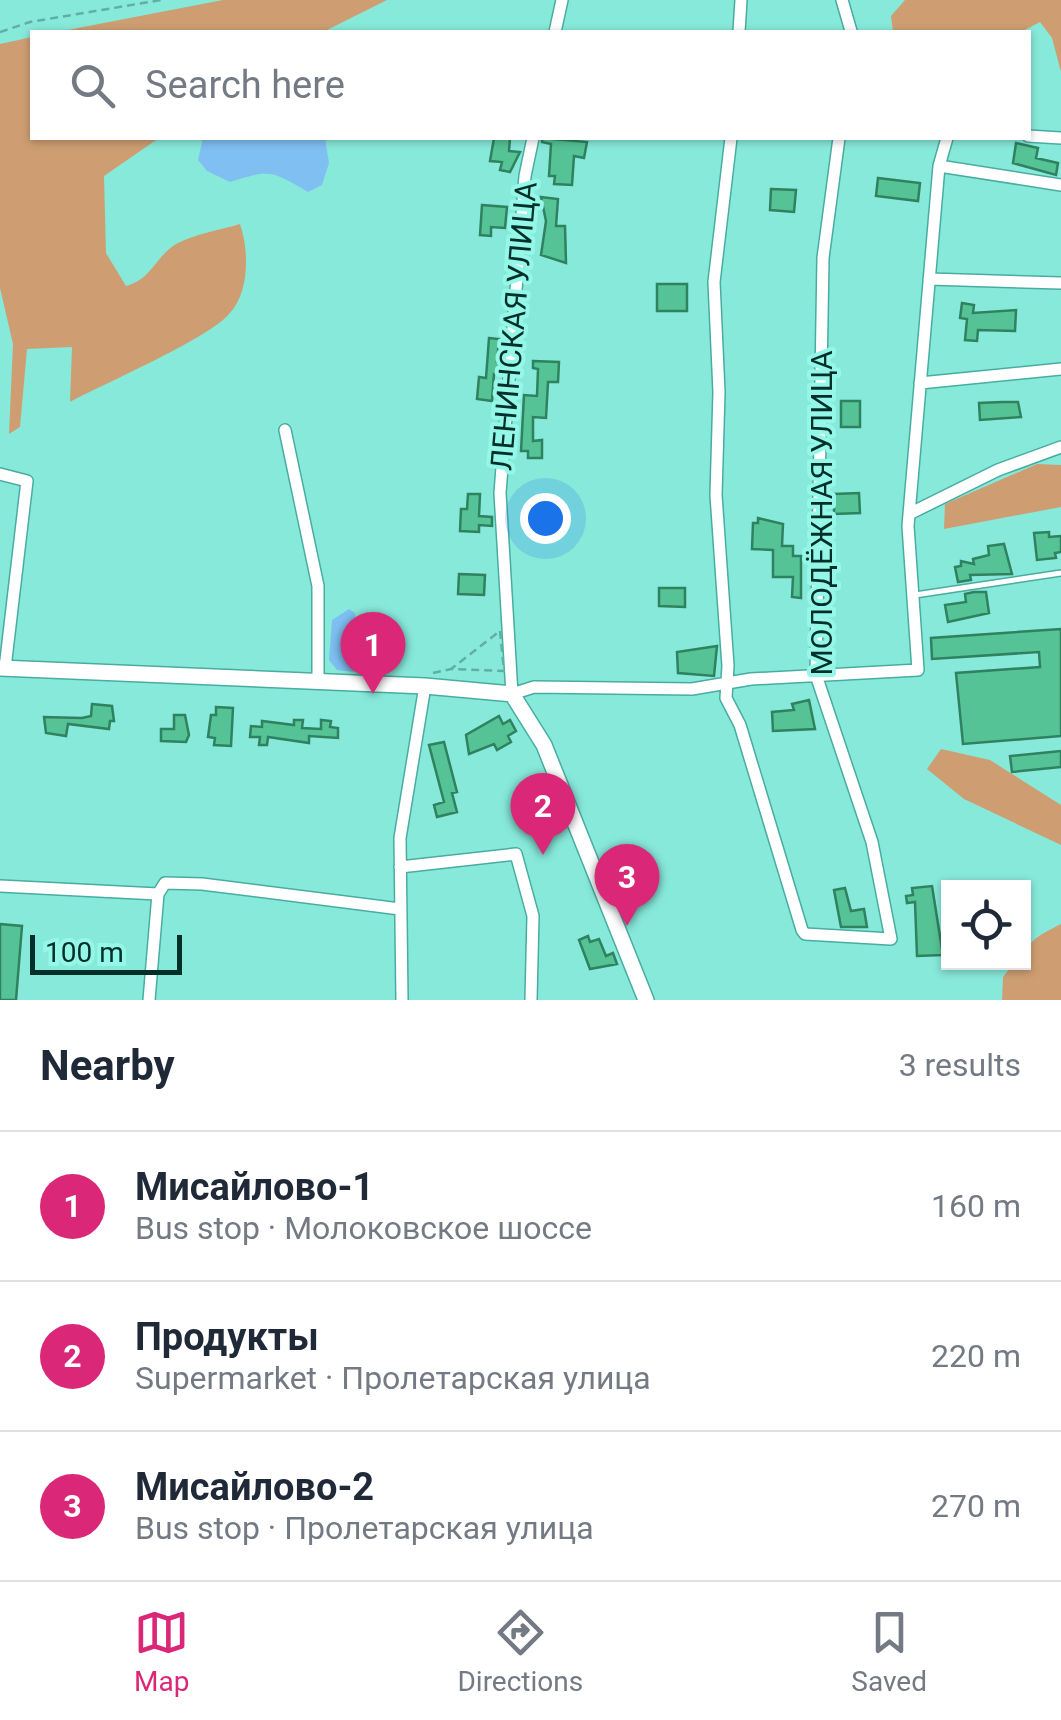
<!DOCTYPE html>
<meta charset="utf-8">
<style>
:root{--surface:#fff;--page:#f2f2f3;--text:#1f2937;--muted:#747a83;--line:#e0e1e3;--accent:#db2777}
body{margin:0;font-family:Roboto,sans-serif;background:var(--page);color:var(--text)}
.controls{position:absolute;right:30px;bottom:30px;display:grid;overflow:hidden;border-radius:0px;box-shadow:0 2px 8px #0004}
.controls button{width:90px;height:90px;display:grid;place-items:center;padding:0;border:0;border-bottom:2px solid var(--line);background:var(--surface);color:var(--text);font:50px sans-serif}
.scale{position:absolute;left:30px;bottom:25px;width:152px;box-sizing:border-box;padding-left:10px;border:5px solid #012f2a;border-top:0;font-size:28px;line-height:35px;white-space:nowrap;color:#012f2a;-webkit-text-stroke:8px #94f7e7;paint-order:stroke}
.you{position:absolute;left:545px;top:518px;width:35px;height:35px;margin:-25px;border:8px solid #fff;border-radius:50%;background:#1a73e8;box-shadow:0 0 0 15px #1a73e833}
.badge{display:grid;place-items:center;width:65px;height:65px;border-radius:50%;background:var(--accent);color:#fff;font-size:32px;font-weight:700}
.pin{position:absolute;translate:-50% -82px;filter:drop-shadow(0 2px 5px #0008)}
.pin::after{content:'';position:absolute;top:52px;width:35px;height:30px;background:inherit;clip-path:polygon(0 0,100% 0,50% 100%)}
.list{margin:0;padding:0;list-style:none}
h2{display:flex;justify-content:space-between;align-items:center;height:130px;margin:0;padding:0 40px;font-size:42px}
h2 small{font-size:32px;font-weight:400;color:var(--muted)}
.list li{display:grid;grid-template-columns:65px 1fr auto;gap:30px;align-items:center;box-sizing:border-box;height:150px;padding:0 40px;border-top:2px solid var(--line)}
.list b{display:block;font-size:38px;white-space:nowrap}
.list p{margin:0;font-size:32px;white-space:nowrap;color:var(--muted)}
.list em{font-size:32px;font-style:normal;color:var(--muted)}
.icon{flex:none;width:55px;height:55px;fill:none;stroke:currentColor;stroke-width:2;stroke-linecap:round;stroke-linejoin:round}
.map{position:relative;flex:none;width:1061px;height:1000px;overflow:hidden}
.search{position:absolute;background:var(--surface);box-shadow:0 2px 8px #0004;left:30px;right:30px;top:30px;height:110px;display:flex;align-items:center;gap:25px;box-sizing:border-box;padding:0 35px;border-radius:0px;color:var(--muted);font-size:38px}
.sheet{height:580px;background:var(--surface)}
nav{display:flex;justify-content:space-around;align-items:center;box-sizing:border-box;height:140px;border-top:2px solid var(--line);background:var(--surface);font-size:28px;color:var(--muted)}
nav a{display:grid;justify-items:center;gap:5px}
nav .on{color:var(--accent)}
.map>svg:first-child{display:block}
.green{fill:#ce9e72}
.water{fill:#7fbff1}
.building{fill:#55c395;stroke:#2f8260;stroke-width:2.5}
.lines{fill:none;stroke-linecap:round;stroke-linejoin:round}
.service-casing{stroke:#48ada0;stroke-width:8}
.minor-casing{stroke:#48ada0;stroke-width:14}
.secondary-casing{stroke:#48ada0;stroke-width:18}
.path{stroke:#5eb0a4;stroke-width:2.5;stroke-dasharray:8 5;stroke-linecap:butt}
.service{stroke:#fff;stroke-width:5}
.minor{stroke:#fff;stroke-width:11}
.secondary{stroke:#fff;stroke-width:15}
.labels{text-anchor:middle;stroke-width:8;stroke-linejoin:round;paint-order:stroke}
.street-label{font-size:30px;fill:#012f2a;stroke:#94f7e7}
</style>
<div class="map">
<svg width="1061" height="1000" viewBox="0 0 1061 1000">
<rect width="100%" height="100%" fill="#87e9da"/>
<path class="green" d="M 223,0 L 387,0 L 323,32 L 57,32 Z
M 905,0 L 1061,0 L 1061,72 L 1052,38 L 1040,22 L 1021,32 L 893,32 L 891,16 Z
M 32,37 L 32,138 L 159,138 L 104,176 L 106,253 L 126,286 C 152,279 155,257 176,244 C 195,234 220,230 240,224 C 249,250 250,292 229,314 C 208,339 103,384 70,402 L 72,347 L 27,349 L 20,427 L 9,434 L 13,344 L 0,288 L 0,44 Z
M 1037,464 L 1061,465 L 1061,507 L 944,529 L 945,504 Z
M 941,749 L 990,760 L 1061,805 L 1061,845 L 964,799 L 927,769 Z
M 1061,924 L 1061,1000 L 1002,1000 L 1003,977 L 1014,963 L 1024,962 C 1024,940 1043,934 1061,924 Z"/>
<path class="water" d="M 203,138 L 325,138 L 329,163 L 322,185 L 308,192 C 272,171 271,169 230,182 L 207,171 L 198,160 Z
M 349,609 L 355,613 L 354,672 L 337,670 L 329,660 L 332,620 Z"/>
<path class="building" d="M 494,138 L 510,138 L 509,151 L 520,152 L 510,172 L 500,170 L 502,162 L 490,161 Z
M 542,138 L 587,142 L 584,158 L 574,156 L 572,185 L 554,184 L 555,176 L 549,176 L 551,144 L 542,142 Z
M 1016,143 L 1038,148 L 1036,158 L 1058,163 L 1056,175 L 1013,163 Z
M 878,178 L 920,183 L 918,201 L 876,196 Z
M 771,189 L 796,190 L 794,212 L 770,210 Z
M 541,197 L 558,199 L 556,226 L 565,226 L 566,263 L 541,255 L 546,221 Z
M 482,205 L 507,207 L 505,228 L 491,227 L 491,236 L 480,235 Z
M 657,284 L 687,284 L 687,311 L 657,311 Z
M 962,303 L 974,305 L 973,313 L 1016,310 L 1015,331 L 978,330 L 977,341 L 965,340 L 967,319 L 960,318 Z
M 489,338 L 499,339 L 497,362 L 501,362 L 500,374 L 494,374 L 492,401 L 477,399 L 479,377 L 486,378 Z
M 533,361 L 559,362 L 558,382 L 548,382 L 546,418 L 533,417 L 533,441 L 542,440 L 542,458 L 528,458 L 528,451 L 521,451 L 524,395 L 537,396 L 538,369 L 533,368 Z
M 841,401 L 860,401 L 860,427 L 841,427 Z
M 1002,402 L 1018,402 L 1021,417 L 980,420 L 979,403 Z
M 859,493 L 860,513 L 834,514 L 834,494 Z
M 468,494 L 480,494 L 479,516 L 492,517 L 492,526 L 479,525 L 479,532 L 460,531 L 461,509 L 467,509 Z
M 758,518 L 783,524 L 782,546 L 793,546 L 793,556 L 801,556 L 801,598 L 792,597 L 793,577 L 773,577 L 773,550 L 752,549 L 753,523 L 758,523 Z
M 1049,532 L 1049,537 L 1061,536 L 1061,552 L 1055,553 L 1056,558 L 1037,560 L 1034,533 Z
M 1004,544 L 1012,574 L 970,575 L 971,580 L 958,582 L 955,567 L 961,566 L 961,561 L 974,564 L 973,559 L 989,555 L 988,546 Z
M 459,574 L 485,575 L 484,595 L 458,594 Z
M 659,588 L 685,588 L 685,607 L 659,606 Z
M 974,592 L 986,592 L 989,613 L 948,622 L 945,605 L 966,602 L 965,594 Z
M 1061,629 L 1061,736 L 963,744 L 956,673 L 1040,667 L 1039,652 L 932,659 L 931,638 Z
M 717,646 L 714,676 L 678,673 L 677,652 Z
M 809,700 L 815,729 L 773,731 L 772,712 L 794,710 L 792,704 Z
M 92,704 L 112,706 L 114,721 L 110,721 L 109,729 L 68,724 L 66,736 L 46,733 L 44,717 L 82,718 L 91,716 Z
M 216,707 L 233,708 L 231,746 L 214,745 L 215,738 L 208,737 L 211,715 L 216,715 Z
M 174,715 L 185,715 L 189,735 L 186,742 L 161,741 L 161,729 L 174,729 Z
M 499,716 L 503,724 L 510,720 L 516,731 L 508,736 L 511,742 L 497,750 L 494,744 L 469,754 L 466,735 Z
M 294,720 L 303,720 L 302,728 L 321,729 L 321,720 L 331,721 L 330,727 L 338,728 L 338,738 L 309,736 L 309,743 L 268,737 L 267,745 L 259,745 L 260,737 L 250,737 L 251,726 L 262,727 L 262,721 L 294,725 Z
M 444,742 L 457,792 L 452,793 L 457,812 L 437,817 L 434,805 L 444,802 L 429,745 Z
M 1061,751 L 1061,767 L 1012,772 L 1010,756 Z
M 624,855 L 631,879 L 612,885 L 604,861 Z
M 932,886 L 943,955 L 917,956 L 915,902 L 907,903 L 906,896 L 913,895 L 912,888 Z
M 845,888 L 851,911 L 864,909 L 867,927 L 841,927 L 834,890 Z
M 0,924 L 22,926 L 16,1000 L 0,1000 Z
M 588,936 L 590,942 L 599,939 L 606,956 L 613,953 L 617,964 L 590,969 L 579,940 Z"/>
<g class="lines">
<g class="service-casing">
<path id="service" d="M 915,595 L 1061,573"/>
</g>
<g class="minor-casing">
<path id="minor" d="M 842,0 L 851,31
M 555,32 L 562,0
M 739,32 L 741,0
M 1028,136 L 1061,138
M 533,138 L 525,176 L 500,493 L 512,694 L 534,687 L 692,689 L 751,679 L 918,670 L 908,526 L 939,166 L 947,138
M 731,138 L 714,282 L 719,392 L 716,495 L 728,666 L 726,698 L 740,725 L 802,930 L 805,934 L 891,939 L 872,842 L 816,675 L 823,258 L 839,138
M 939,166 L 1061,185
M 929,279 L 1061,283
M 920,383 L 1061,369
M 285,430 L 318,586 L 318,682
M 0,474 L 27,481 L 5,668
M 909,514 L 998,470 L 1061,447
M 400,867 L 516,854 L 533,916 L 531,1000
M 0,886 L 158,894
M 158,894 L 165,883 L 202,884 L 400,909
M 149,1000 L 158,894
M 402,1000 L 400,838 L 425,686"/>
</g>
<g class="secondary-casing">
<path id="secondary" d="M 0,668 L 425,686 L 512,694 L 544,745 L 646,1000"/>
</g>
<path class="path" d="M 0,32 L 30,22 L 161,0
M 500,631 L 504,671 L 451,669 Z
M 433,673 L 451,669"/>
<use href="#service" class="service"/>
<use href="#minor" class="minor"/>
<use href="#secondary" class="secondary"/>
</g>
<g class="labels">
<g class="street-label">
<text transform="translate(514 326) rotate(-85)" y="10">ЛЕНИНСКАЯ УЛИЦА</text>
<text transform="translate(822 513) rotate(-90)" y="10">МОЛОДЁЖНАЯ УЛИЦА</text>
</g>
</g>
</svg>
<div class="controls">
<button><svg class="icon" aria-label="locate" viewBox="0 0 24 24"><circle cx="12" cy="12" r="6"/><path d="M12 2v4M12 18v4M2 12h4M18 12h4"/></svg></button>
</div>
<div class="scale">100 m</div>
<div class="you"></div>
<div class="pin badge" style="left:373px;top:694px">1</div>
<div class="pin badge" style="left:543px;top:855px">2</div>
<div class="pin badge" style="left:627px;top:926px">3</div>
<div class="search"><svg class="icon" aria-label="search" viewBox="0 0 24 24"><circle cx="10" cy="10" r="6"/><path d="M15 15l6 6"/></svg>Search here</div>
</div>
<section class="sheet">
<h2>Nearby<small>3 results</small></h2>
<ul class="list">
<li><span class="badge">1</span><div><b>Мисайлово-1</b><p>Bus stop · Молоковское шоссе</p></div><em>160 m</em></li>
<li><span class="badge">2</span><div><b>Продукты</b><p>Supermarket · Пролетарская улица</p></div><em>220 m</em></li>
<li><span class="badge">3</span><div><b>Мисайлово-2</b><p>Bus stop · Пролетарская улица</p></div><em>270 m</em></li>
</ul>
</section>
<nav>
<a class="on"><svg class="icon" aria-label="map" viewBox="0 0 24 24"><path d="M3 6l6-2 6 2 6-2v14l-6 2-6-2-6 2zM9 4v14M15 6v14"/></svg>Map</a>
<a><svg class="icon" aria-label="directions" viewBox="0 0 24 24"><path d="M12 3l9 9-9 9-9-9zM9 14v-3h6M13 9l2 2-2 2"/></svg>Directions</a>
<a><svg class="icon" aria-label="saved" viewBox="0 0 24 24"><path d="M7 4h10v16l-5-4-5 4z"/></svg>Saved</a>
</nav>
